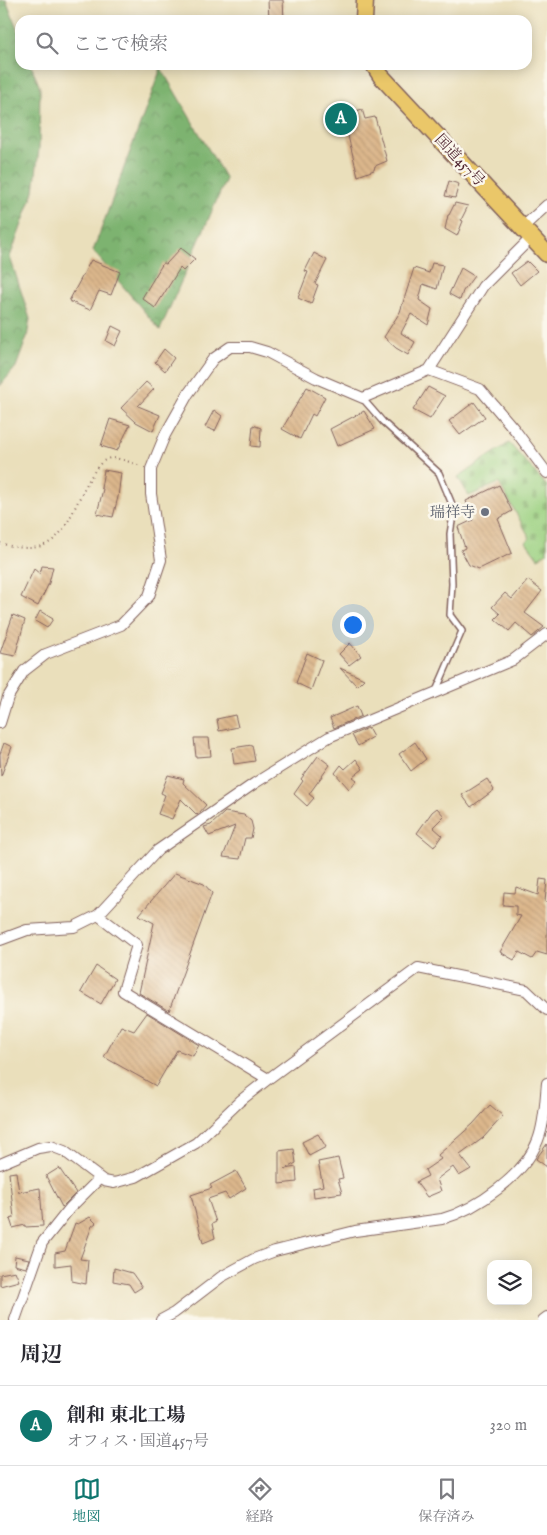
<!DOCTYPE html>
<html lang="ja">
<meta charset="utf-8">
<style>
:root{--surface:#fff;--page:#f2f2f3;--text:#2b2b33;--muted:#7c7c81;--line:#e1e1e2;--accent:#0f766e}
body{margin:0;font-family:"IM FELL English","Noto Serif JP",serif;background:var(--page);color:var(--text)}
.controls{position:absolute;right:15px;bottom:15px;display:grid;overflow:hidden;border-radius:10px;box-shadow:0 2px 12px #0003}
.controls button{width:45px;height:45px;display:grid;place-items:center;padding:0;border:0;border-bottom:1px solid var(--line);background:var(--surface);color:var(--text);font:25px sans-serif}
.you{position:absolute;left:352px;top:624px;width:18px;height:18px;margin:-12px;border:4px solid #fff;border-radius:50%;background:#1a73e8;box-shadow:0 0 0 8px #1a73e833}
.badge{display:grid;place-items:center;width:32px;height:32px;border-radius:50%;background:var(--accent);color:#fff;font-size:16px;font-weight:700}
.pin{position:absolute;translate:-50% -50%;border:2px solid #fff;box-shadow:0 1px 5px #0006}
.list{margin:0;padding:0;list-style:none}
h2{display:flex;justify-content:space-between;align-items:center;height:65px;margin:0;padding:0 20px;font-size:21px}
h2 small{font-size:16px;font-weight:400;color:var(--muted)}
.list li{display:grid;grid-template-columns:32px 1fr auto;gap:15px;align-items:center;box-sizing:border-box;height:80px;padding:0 20px;border-top:1px solid var(--line)}
.list b{display:block;font-size:19px;white-space:nowrap}
.list p{margin:0;font-size:16px;white-space:nowrap;color:var(--muted)}
.list em{font-size:16px;font-style:normal;color:var(--muted)}
.icon{flex:none;width:28px;height:28px;fill:none;stroke:currentColor;stroke-width:2;stroke-linecap:round;stroke-linejoin:round}
.map{position:relative;flex:none;width:547px;height:1320px;overflow:hidden}
.search{position:absolute;background:var(--surface);box-shadow:0 2px 12px #0003;left:15px;right:15px;top:15px;height:55px;display:flex;align-items:center;gap:12px;box-sizing:border-box;padding:0 18px;border-radius:15px;color:var(--muted);font-size:19px}
.sheet{height:145px;background:var(--surface)}
nav{display:flex;justify-content:space-around;align-items:center;box-sizing:border-box;height:70px;border-top:1px solid var(--line);background:var(--surface);font-size:14px;color:var(--muted)}
nav a{display:grid;justify-items:center;gap:2px}
nav .on{color:var(--accent)}
.map>svg:first-child{display:block}
.forest{fill:url(#forest-crowns);stroke:#64694e}
.cemetery{fill:url(#cemetery-stones);stroke:#737856}
.building{fill:url(#building-back-hatch)}
.lines{fill:none;stroke-linecap:round;stroke-linejoin:round}
.service-casing{stroke:#82625d;stroke-width:8}
.minor-casing{stroke:#82625d;stroke-width:12}
.trunk-casing{stroke:#82625d;stroke-width:19}
.path{stroke:#82625d;stroke-width:2;stroke-dasharray:1 4;stroke-linecap:butt}
.service{stroke:#fff;stroke-width:5}
.minor{stroke:#fff;stroke-width:10}
.trunk{stroke:#eac769;stroke-width:16}
.worship-dot{fill:#6b7280;stroke:#fbf7ec;stroke-width:2}
.labels{text-anchor:middle;stroke-width:5;stroke-linejoin:round;paint-order:stroke}
.street-label{font-size:15px;fill:#4a1f2b;stroke:#fbf7ec}
.worship-label{font-size:15px;fill:#5b616d;stroke:#fbf7ec;text-anchor:end}
</style>
<div class="map">
<svg width="547" height="1320" viewBox="0 0 547 1320">
<defs>
<pattern id="forest-crowns" width="20" height="18" patternUnits="userSpaceOnUse" patternTransform="scale(1.25)"><rect width="20" height="18" fill="#7db370"/><path d="M2 6a3 3 0 1 1 6 0M12 15a3 3 0 1 1 6 0" fill="none" stroke="#68915c"/></pattern>
<pattern id="cemetery-stones" width="16" height="16" patternUnits="userSpaceOnUse" patternTransform="scale(1.25)"><rect width="16" height="16" fill="#9cd182"/><path d="M2 7V4a2 2 0 0 1 4 0v3zM10 15v-3a2 2 0 0 1 4 0v3z" fill="#88b370"/></pattern>
<pattern id="building-back-hatch" width="6" height="6" patternUnits="userSpaceOnUse" patternTransform="scale(1.25)"><rect width="6" height="6" fill="#dcb78c"/><path d="M-1 5l2 2M0 0l6 6M5-1l2 2" fill="none" stroke="#be9d79"/></pattern>
</defs>
<rect width="100%" height="100%" fill="#fbf7ec"/>
<filter id="ink" filterUnits="userSpaceOnUse"><feTurbulence type="fractalNoise" baseFrequency=".02" numOctaves="2"/><feDisplacementMap in="SourceGraphic" scale="10" xChannelSelector="R" yChannelSelector="G"/><feConvolveMatrix kernelMatrix="1 2 1 2 8 2 1 2 1" color-interpolation-filters="sRGB"/></filter>
<filter id="wash" filterUnits="userSpaceOnUse"><feTurbulence type="fractalNoise" baseFrequency=".0096" numOctaves="4" result="noise"/><feDisplacementMap in="SourceGraphic" scale="20" xChannelSelector="R" yChannelSelector="G"/><feGaussianBlur stdDeviation="1.12" result="paint"/><feColorMatrix in="noise" values="0 0 0 0 0 0 0 0 0 0 0 0 0 0 0 0 0 1.4 0 .05"/><feComposite in="paint" operator="in"/></filter>
<g filter="url(#wash)">
<rect width="100%" height="100%" fill="#eadfbb"/>
<path class="forest" d="M 0,0 L 6,0 L 20,36 L 20,65 L 31,65 L 40,88 L 39,149 L 34,191 L 10,257 L 30,319 L 27,337 L 16,367 L 0,386 Z
M 161,68 L 226,179 L 160,330 L 93,251 Z"/>
<path class="cemetery" d="M 509,443 L 547,486 L 547,553 L 538,558 L 526,542 L 530,538 L 499,483 L 469,496 L 458,477 Z"/>
<g id="blocks">
<path class="building" d="M 268,0 L 283,0 L 284,20 L 269,20 Z
M 362,109 L 365,119 L 375,117 L 387,161 L 375,166 L 374,170 L 358,176 L 343,116 Z
M 449,181 L 459,184 L 455,198 L 445,196 Z
M 455,203 L 468,206 L 461,220 L 463,221 L 457,236 L 445,229 L 448,215 L 449,215 Z
M 181,248 L 195,259 L 183,271 L 180,268 L 155,308 L 142,298 L 163,263 L 166,264 Z
M 314,253 L 327,260 L 315,284 L 318,285 L 311,304 L 298,298 L 308,272 L 305,271 Z
M 91,260 L 120,272 L 111,295 L 99,291 L 90,310 L 69,301 Z
M 527,261 L 537,271 L 520,285 L 511,273 Z
M 432,263 L 443,265 L 437,289 L 423,284 L 419,300 L 432,309 L 428,325 L 411,314 L 401,333 L 415,342 L 408,355 L 396,348 L 384,337 L 400,312 L 414,268 L 429,273 Z
M 461,268 L 474,276 L 463,291 L 460,300 L 449,294 Z
M 112,326 L 122,331 L 115,346 L 106,341 Z
M 164,349 L 174,358 L 165,371 L 155,362 Z
M 146,382 L 154,389 L 138,406 L 160,415 L 153,431 L 136,422 L 121,408 Z
M 307,387 L 325,397 L 315,416 L 312,414 L 300,439 L 282,429 Z
M 428,387 L 445,396 L 430,419 L 413,410 Z
M 474,402 L 485,417 L 460,435 L 449,421 Z
M 214,410 L 222,416 L 215,431 L 205,427 Z
M 364,411 L 375,429 L 337,446 L 330,429 Z
M 110,419 L 130,425 L 117,451 L 101,446 Z
M 253,425 L 261,428 L 260,447 L 251,446 Z
M 104,470 L 121,473 L 118,497 L 113,517 L 97,514 L 103,489 L 101,488 Z
M 499,485 L 512,511 L 498,519 L 512,553 L 479,569 L 469,565 L 461,550 L 465,548 L 458,527 L 473,520 L 466,501 Z
M 42,566 L 53,567 L 49,583 L 38,606 L 21,597 L 34,569 L 40,574 Z
M 528,580 L 542,591 L 525,613 L 544,627 L 532,637 L 516,623 L 509,631 L 495,619 L 500,614 L 492,607 L 505,593 L 512,599 Z
M 40,611 L 53,619 L 47,628 L 35,621 Z
M 13,615 L 25,620 L 15,656 L 0,653 Z
M 350,643 L 361,656 L 349,665 L 339,654 Z
M 307,653 L 322,660 L 311,690 L 296,683 Z
M 340,668 L 364,679 L 357,686 Z
M 357,706 L 361,716 L 334,728 L 330,718 Z
M 235,715 L 238,727 L 219,731 L 217,719 Z
M 368,728 L 373,737 L 358,746 L 352,735 Z
M 194,738 L 209,738 L 211,756 L 196,757 Z
M 415,742 L 426,759 L 411,771 L 399,754 Z
M 4,743 L 12,747 L 1,776 L 0,754 Z
M 252,745 L 255,761 L 234,764 L 232,748 Z
M 318,756 L 330,765 L 309,794 L 314,798 L 307,806 L 294,794 L 303,781 L 301,779 Z
M 356,759 L 363,769 L 353,777 L 357,780 L 349,789 L 335,773 L 341,765 L 345,769 Z
M 168,775 L 184,779 L 183,783 L 206,805 L 199,813 L 197,815 L 181,799 L 172,819 L 158,814 L 165,795 L 161,793 Z
M 487,779 L 494,790 L 471,807 L 462,795 Z
M 437,808 L 444,816 L 433,827 L 442,835 L 434,847 L 417,833 L 432,812 Z
M 225,812 L 244,815 L 251,821 L 253,829 L 251,838 L 245,838 L 240,859 L 223,857 L 235,826 L 209,836 L 204,827 L 211,825 Z
M 175,873 L 204,884 L 212,893 L 169,1011 L 139,993 L 154,923 L 139,915 Z
M 540,879 L 547,880 L 545,902 L 547,903 L 547,955 L 537,952 L 532,959 L 519,952 L 514,960 L 500,952 L 521,916 L 516,915 L 516,906 L 503,905 L 504,892 L 515,893 L 516,887 L 538,895 Z
M 96,966 L 115,979 L 101,1004 L 81,992 Z
M 147,1013 L 199,1045 L 193,1056 L 177,1050 L 156,1086 L 104,1057 L 121,1026 L 134,1031 Z
M 490,1105 L 503,1116 L 483,1138 L 460,1155 L 471,1169 L 459,1176 L 453,1167 L 437,1179 L 441,1191 L 427,1197 L 416,1182 L 428,1176 L 425,1170 L 441,1159 L 438,1155 L 473,1124 Z
M 318,1134 L 326,1147 L 309,1156 L 302,1142 Z
M 547,1144 L 547,1167 L 536,1159 Z
M 294,1149 L 296,1163 L 285,1169 L 296,1167 L 297,1182 L 279,1184 L 279,1151 Z
M 338,1158 L 343,1178 L 338,1179 L 342,1193 L 314,1197 L 313,1188 L 323,1186 L 318,1162 Z
M 59,1168 L 76,1193 L 62,1207 L 46,1176 Z
M 236,1171 L 246,1188 L 229,1199 L 225,1193 L 208,1199 L 216,1222 L 212,1224 L 215,1238 L 203,1243 L 191,1195 L 212,1188 L 210,1185 Z
M 16,1172 L 19,1192 L 40,1188 L 43,1226 L 25,1227 L 25,1225 L 13,1228 L 10,1219 L 14,1218 L 9,1173 Z
M 90,1217 L 96,1223 L 92,1226 L 80,1259 L 88,1260 L 86,1284 L 72,1281 L 71,1264 L 55,1266 L 55,1253 L 65,1251 L 75,1223 L 78,1224 Z
M 15,1256 L 29,1259 L 26,1268 L 14,1265 Z
M 114,1268 L 132,1273 L 142,1287 L 134,1292 L 129,1284 L 113,1281 Z
M 15,1271 L 19,1281 L 0,1286 L 0,1274 Z"/>
</g>
</g>
<g filter="url(#ink)">
<use href="#blocks" fill-opacity="0" stroke="#82625d" stroke-width="1"/>
<g class="lines">
<g class="service-casing">
<path id="service" d="M 363,399 L 383,422 L 439,473 L 454,509 L 450,534 L 452,584 L 450,615 L 462,631 L 436,691"/>
</g>
<g class="minor-casing">
<path id="minor" d="M 523,227 L 547,205
M 429,370 L 480,389 L 515,430 L 547,473
M 0,723 L 8,697 L 24,671 L 46,654 L 121,625 L 149,596 L 161,560 L 151,494 L 151,469 L 165,435 L 188,394 L 213,359 L 230,347 L 250,347 L 267,352 L 316,378 L 363,398 L 429,370 L 483,286 L 532,237
M 98,915 L 137,945 L 123,991 L 268,1079
M 0,940 L 27,930 L 74,927 L 98,915 L 158,850 L 255,783 L 329,737 L 513,660 L 547,634
M 0,1164 L 38,1148 L 51,1146 L 64,1151 L 104,1181 L 114,1183 L 136,1177 L 196,1143 L 240,1101 L 268,1079 L 418,968 L 526,990 L 547,1010
M 15,1320 L 42,1243 L 70,1208 L 100,1178
M 161,1320 L 174,1313 L 221,1277 L 254,1259 L 275,1251 L 355,1231 L 442,1219 C 477,1209 525,1175 538,1140 C 545,1122 545,1101 547,1083
M 543,1320 L 547,1317"/>
</g>
<g class="trunk-casing">
<path id="trunk" d="M 364,20 L 365,0
M 374,65 L 381,76 L 547,254"/>
</g>
<path class="path" d="M 0,543 C 67,564 66,514 94,472 C 98,466 103,459 111,458 C 121,458 132,463 141,466"/>
<use href="#service" class="service"/>
<use href="#minor" class="minor"/>
<use href="#trunk" class="trunk"/>
</g>
</g>
<circle class="worship-dot" cx="485" cy="512" r="5"/>
<g class="labels">
<g class="street-label">
<text transform="translate(460 160) rotate(47)" y="5">国道457号</text>
</g>
<g class="worship-label">
<text x="475" y="517">瑞祥寺</text>
</g>
</g>
</svg>
<div class="controls">
<button><svg class="icon" aria-label="layers" viewBox="0 0 24 24"><path d="M12 4l9 5-9 5-9-5zM3 14l9 5 9-5"/></svg></button>
</div>
<div class="you"></div>
<div class="pin badge" style="left:341px;top:119px">A</div>
<div class="search"><svg class="icon" aria-label="search" viewBox="0 0 24 24"><circle cx="10" cy="10" r="6"/><path d="M15 15l6 6"/></svg>ここで検索</div>
</div>
<section class="sheet">
<h2>周辺<small></small></h2>
<ul class="list">
<li><span class="badge">A</span><div><b>創和 東北工場</b><p>オフィス · 国道457号</p></div><em>320 m</em></li>
</ul>
</section>
<nav>
<a class="on"><svg class="icon" aria-label="map" viewBox="0 0 24 24"><path d="M3 6l6-2 6 2 6-2v14l-6 2-6-2-6 2zM9 4v14M15 6v14"/></svg>地図</a>
<a><svg class="icon" aria-label="directions" viewBox="0 0 24 24"><path d="M12 3l9 9-9 9-9-9zM9 14v-3h6M13 9l2 2-2 2"/></svg>経路</a>
<a><svg class="icon" aria-label="saved" viewBox="0 0 24 24"><path d="M7 4h10v16l-5-4-5 4z"/></svg>保存済み</a>
</nav>
